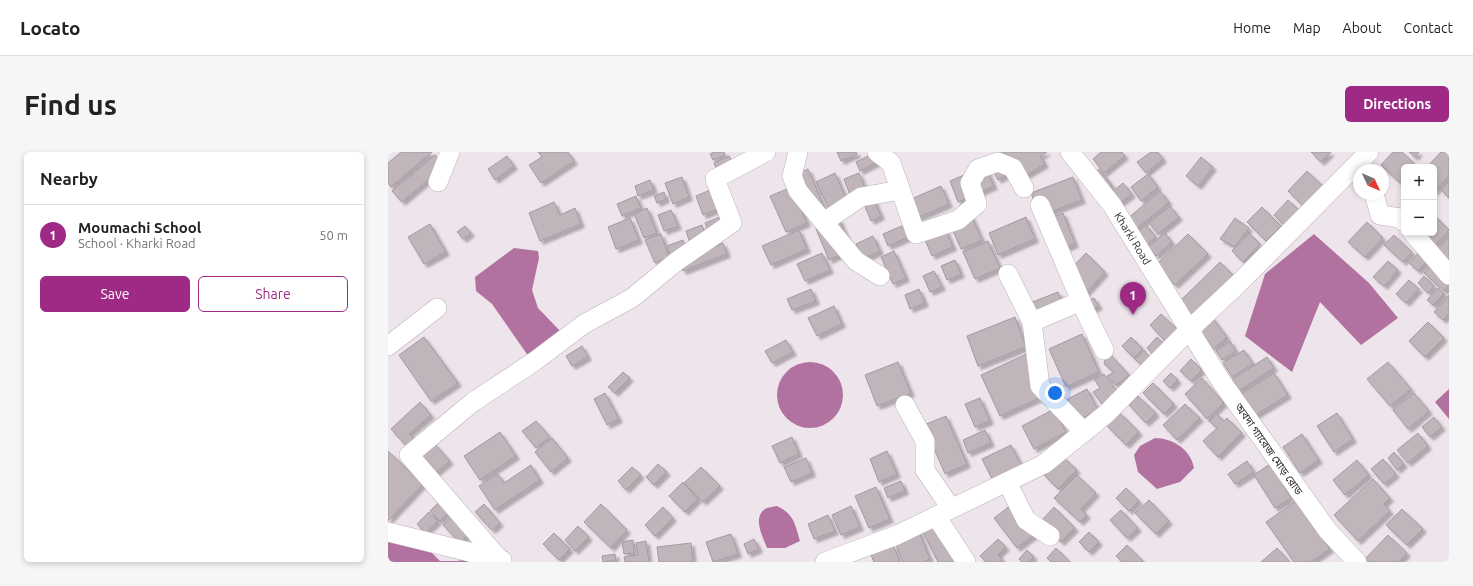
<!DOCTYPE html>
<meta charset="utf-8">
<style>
:root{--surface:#fff;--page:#f6f6f6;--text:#222;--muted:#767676;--line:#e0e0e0;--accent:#9f2a85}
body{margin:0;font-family:Ubuntu,"Noto Sans Bengali",sans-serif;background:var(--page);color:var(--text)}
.controls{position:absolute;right:12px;top:12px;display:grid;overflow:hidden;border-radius:6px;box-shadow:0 2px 6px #0003}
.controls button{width:36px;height:36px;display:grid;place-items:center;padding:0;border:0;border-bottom:1px solid var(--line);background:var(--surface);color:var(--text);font:20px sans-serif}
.compass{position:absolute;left:965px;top:12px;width:36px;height:36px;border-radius:50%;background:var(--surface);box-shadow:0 2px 6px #0003;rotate:134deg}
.you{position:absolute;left:667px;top:241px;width:14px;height:14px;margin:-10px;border:3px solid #fff;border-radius:50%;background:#1a73e8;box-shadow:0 0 0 6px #1a73e833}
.badge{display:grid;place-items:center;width:26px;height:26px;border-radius:50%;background:var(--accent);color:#fff;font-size:13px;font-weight:700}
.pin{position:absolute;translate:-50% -33px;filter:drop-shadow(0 1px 2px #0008)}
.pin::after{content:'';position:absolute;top:21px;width:14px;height:12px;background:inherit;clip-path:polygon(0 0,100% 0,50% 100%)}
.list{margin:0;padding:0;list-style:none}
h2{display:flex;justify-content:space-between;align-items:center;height:52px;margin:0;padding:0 16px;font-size:17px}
h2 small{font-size:13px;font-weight:400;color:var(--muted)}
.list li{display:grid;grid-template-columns:26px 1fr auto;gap:12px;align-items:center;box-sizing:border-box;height:60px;padding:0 16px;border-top:1px solid var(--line)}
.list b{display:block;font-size:15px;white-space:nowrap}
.list p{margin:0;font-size:13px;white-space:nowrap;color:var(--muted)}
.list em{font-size:13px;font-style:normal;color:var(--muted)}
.actions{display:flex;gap:8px;padding:12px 16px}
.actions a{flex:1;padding:9px 0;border:1px solid var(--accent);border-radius:6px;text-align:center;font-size:14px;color:var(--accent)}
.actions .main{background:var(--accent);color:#fff}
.map{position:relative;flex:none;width:1061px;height:410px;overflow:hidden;border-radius:6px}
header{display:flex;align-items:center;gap:24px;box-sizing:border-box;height:56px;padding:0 20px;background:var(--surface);border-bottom:1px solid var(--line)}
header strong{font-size:19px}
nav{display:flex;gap:22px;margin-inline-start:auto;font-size:14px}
.intro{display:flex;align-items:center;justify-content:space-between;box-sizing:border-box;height:96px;padding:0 24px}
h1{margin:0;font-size:28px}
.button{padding:10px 18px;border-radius:6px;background:var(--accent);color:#fff;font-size:14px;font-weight:700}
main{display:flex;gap:24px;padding:0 24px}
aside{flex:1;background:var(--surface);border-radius:6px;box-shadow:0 2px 6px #0003}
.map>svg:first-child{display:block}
.water{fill:#b1729f}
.building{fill:#bfb5bb;stroke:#a39aa0;filter:url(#shadow)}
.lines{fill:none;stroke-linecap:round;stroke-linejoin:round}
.street-casing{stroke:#bab1b7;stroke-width:20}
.street{stroke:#fff;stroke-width:19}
.labels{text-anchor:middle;stroke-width:3;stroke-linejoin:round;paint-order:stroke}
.street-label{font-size:11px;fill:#2f2c2e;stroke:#fff}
</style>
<header>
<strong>Locato</strong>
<nav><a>Home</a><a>Map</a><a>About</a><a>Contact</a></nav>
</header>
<div class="intro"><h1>Find us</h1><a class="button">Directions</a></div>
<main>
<aside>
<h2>Nearby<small></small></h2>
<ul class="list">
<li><span class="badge">1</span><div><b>Moumachi School</b><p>School · Kharki Road</p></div><em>50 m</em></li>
</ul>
<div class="actions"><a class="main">Save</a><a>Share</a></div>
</aside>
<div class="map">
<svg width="1061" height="410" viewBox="0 0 1061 410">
<defs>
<filter id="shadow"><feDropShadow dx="3.5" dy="3.5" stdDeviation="1" flood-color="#0004"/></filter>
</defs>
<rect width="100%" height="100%" fill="#eee4eb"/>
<path class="water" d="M 926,82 L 981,131 L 1010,166 L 973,193 L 932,150 L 904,220 L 857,184 L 877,122 Z
M 126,96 L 150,99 L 151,106 L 144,138 L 150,156 L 172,179 L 141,205 L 104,152 L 88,139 L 87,125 Z
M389 243a33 33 0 1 1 66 0a33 33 0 1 1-66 0Z
M 1061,237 L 1061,267 L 1047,250 Z
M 767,286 C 785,286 803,298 806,316 L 792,330 L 769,337 L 750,320 L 746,303 L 752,294 Z
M 389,354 C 406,362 407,372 412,389 L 397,396 L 379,396 C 375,385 364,366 377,357 C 380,355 385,355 389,354 Z
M 0,386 L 40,397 L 52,409 L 69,409 L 87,406 L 94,410 L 0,410 Z"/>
<path class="building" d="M 13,0 L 44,0 L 3,35 L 0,31 L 0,11 Z
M 150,0 L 180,0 L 186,9 L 153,31 L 141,13 L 154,5 Z
M 326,0 L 336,0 L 337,3 L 325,8 L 322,2 Z
M 449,0 L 468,0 L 469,2 L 453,9 Z
M 612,0 L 659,0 L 652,4 L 657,12 L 625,31 L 620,22 L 610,28 L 599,7 Z
M 713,0 L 734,0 L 737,4 L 716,21 L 705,7 Z
M 763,0 L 770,0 L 775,7 L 758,21 L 749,10 Z
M 923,0 L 943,0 L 933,10 Z
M 1005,0 L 1014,0 L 1030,15 L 1016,15 L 1016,31 L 1014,33 L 993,13 Z
M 1021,0 L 1031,0 L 1027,5 Z
M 1053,0 L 1061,1 L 1061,23 L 1046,40 L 1046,15 L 1039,15 Z
M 486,1 L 490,10 L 472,19 L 468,10 Z
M 47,3 L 56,14 L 14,50 L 4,39 Z
M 119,4 L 126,14 L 107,28 L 100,17 Z
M 341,4 L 346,14 L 330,21 L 326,11 Z
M 813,5 L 825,15 L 810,34 L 798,24 Z
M 597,14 L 606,34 L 570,50 L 562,29 Z
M 420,17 L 437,57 L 404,24 Z
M 711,17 L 724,33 L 718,39 L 705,23 Z
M 919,19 L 937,36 L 917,56 L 900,39 Z
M 447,21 L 458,47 L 440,55 L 428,30 Z
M 471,21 L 477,36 L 462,43 L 456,27 Z
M 760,22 L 770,35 L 753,49 L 743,35 Z
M 294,25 L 301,45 L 285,52 L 277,31 Z
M 685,25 L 694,48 L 652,64 L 643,41 Z
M 262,28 L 266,38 L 250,44 L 247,34 Z
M 1061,29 L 1061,46 L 1053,38 Z
M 735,31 L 744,42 L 732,51 L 724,40 Z
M 553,34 L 561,52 L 529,66 L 521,48 Z
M 404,35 L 419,71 L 398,80 L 382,44 Z
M 322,38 L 330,57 L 315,63 L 308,44 Z
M 772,39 L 781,50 L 747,78 L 738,68 Z
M 276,40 L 278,47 L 269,51 L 266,44 Z
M 483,41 L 493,64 L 483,69 L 473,45 Z
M 248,44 L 253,56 L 234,64 L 229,52 Z
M 900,48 L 912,59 L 897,74 L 886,63 Z
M 166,50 L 172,63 L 187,56 L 193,72 L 152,89 L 141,61 Z
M 782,54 L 791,65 L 770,82 L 761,71 Z
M 874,55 L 893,74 L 878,89 L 859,70 Z
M 259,56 L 269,81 L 256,86 L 246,62 Z
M 283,58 L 290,74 L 276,79 L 270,63 Z
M 675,61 L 687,92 L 665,101 L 652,70 Z
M 583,63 L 594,88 L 573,97 L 562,72 Z
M 1046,63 L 1061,78 L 1045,95 L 1030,81 L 1046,81 Z
M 332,65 L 336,75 L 321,81 L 317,71 Z
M 638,65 L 647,87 L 610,103 L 601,81 Z
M 242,66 L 251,88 L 228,97 L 220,75 Z
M 847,66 L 861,76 L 847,95 L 832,87 Z
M 451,67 L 464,97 L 441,108 L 428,77 Z
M 523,70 L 528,82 L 500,94 L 495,82 Z
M 979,70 L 995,86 L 977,105 L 960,90 Z
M 42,72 L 58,100 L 36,112 L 20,85 Z
M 314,73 L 318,84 L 302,91 L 298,79 Z
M 758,73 L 768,85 L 756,95 L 746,83 Z
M 77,74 L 83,81 L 75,87 L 69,80 Z
M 556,74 L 565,95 L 544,104 L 535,83 Z
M 411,78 L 419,97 L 383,113 L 374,94 Z
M 777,81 L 784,90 L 768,104 L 760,95 Z
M 861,81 L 872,92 L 855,110 L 844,99 Z
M 273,82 L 281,105 L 267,111 L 257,88 Z
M 800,82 L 820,102 L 787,133 L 768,113 Z
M 1006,83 L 1024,100 L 1015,110 L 996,93 Z
M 485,84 L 492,99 L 475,107 L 468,92 Z
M 1061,85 L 1061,115 L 1046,101 Z
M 295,88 L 299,99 L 283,105 L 279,94 Z
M 600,89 L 612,116 L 587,127 L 575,100 Z
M 335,91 L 339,102 L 295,119 L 291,108 Z
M 1034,97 L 1043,105 L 1030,119 L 1021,111 Z
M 506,99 L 518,126 L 505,132 L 493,105 Z
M 434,101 L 442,118 L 417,129 L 409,112 Z
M 698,101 L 717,120 L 694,145 L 674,126 Z
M 567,108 L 573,122 L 559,128 L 553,114 Z
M 1000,109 L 1010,118 L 996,134 L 985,125 Z
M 832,110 L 848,126 L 807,167 L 791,150 Z
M 1046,110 L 1061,124 L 1061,133 L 1056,139 L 1036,121 Z
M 546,119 L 554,135 L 542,140 L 535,124 Z
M 1036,124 L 1046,134 L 1040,141 L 1030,131 Z
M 1021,128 L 1031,137 L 1018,151 L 1008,142 Z
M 1050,136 L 1056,142 L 1045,153 L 1039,148 Z
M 423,137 L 428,149 L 404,158 L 399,147 Z
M 531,137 L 537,151 L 522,157 L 517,143 Z
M 670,140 L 678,159 L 644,172 L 637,153 Z
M 1061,143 L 1061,161 L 1055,168 L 1046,160 Z
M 706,146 L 711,154 L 702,159 L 697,150 Z
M 446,154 L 454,172 L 429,184 L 420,166 Z
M 773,162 L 791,179 L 779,191 L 762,173 Z
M 823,164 L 839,185 L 825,197 L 808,175 Z
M 627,165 L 638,195 L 590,214 L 579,184 Z
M 1040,170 L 1056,186 L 1037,205 L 1021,189 Z
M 694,182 L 711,220 L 678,235 L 661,197 Z
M 36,185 L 70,231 L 43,249 L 11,203 Z
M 743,185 L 755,197 L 746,206 L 734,194 Z
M 769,185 L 776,192 L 766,203 L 759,196 Z
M 398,188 L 405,200 L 384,211 L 377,199 Z
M 842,189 L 848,199 L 834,208 L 828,199 Z
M 194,194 L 200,205 L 184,214 L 178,204 Z
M 856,198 L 865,212 L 844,225 L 835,211 Z
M 719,199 L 741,223 L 728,233 L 719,224 L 726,220 L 716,212 Z
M 756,199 L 763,206 L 755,215 L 747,207 Z
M 643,200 L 662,241 L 612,264 L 593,223 Z
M 879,205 L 886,216 L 849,240 L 841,229 Z
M 803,207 L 814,218 L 803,229 L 792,219 Z
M 510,210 L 523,241 L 489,254 L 477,223 Z
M 1000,210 L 1023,237 L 1002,254 L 979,227 Z
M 235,220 L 242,226 L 227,241 L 220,235 Z
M 783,221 L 790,228 L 782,236 L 775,229 Z
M 886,221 L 900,243 L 866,264 L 853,242 Z
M 716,222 L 730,241 L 714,252 L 705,240 L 712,236 L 706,227 Z
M 814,226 L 836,251 L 819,267 L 797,242 Z
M 765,231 L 786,252 L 776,262 L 755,241 Z
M 699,237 L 710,258 L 685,271 L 674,250 Z
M 217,241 L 231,267 L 219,273 L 206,247 Z
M 1026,241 L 1041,259 L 1020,277 L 1005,258 Z
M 750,244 L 768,261 L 758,271 L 741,253 Z
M 592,246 L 602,269 L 587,275 L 577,252 Z
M 32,250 L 43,263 L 21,282 L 28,289 L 20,296 L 3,277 Z
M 797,252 L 812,266 L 789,288 L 775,273 Z
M 666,257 L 678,280 L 646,297 L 634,274 Z
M 732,261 L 751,280 L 738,293 L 719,274 Z
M 949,261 L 965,287 L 946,300 L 929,274 Z
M 829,262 L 836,269 L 839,266 L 854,281 L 830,305 L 815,289 L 829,276 L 821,269 Z
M 558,264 L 579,312 L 557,322 L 536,273 Z
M 1046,265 L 1054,275 L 1042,285 L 1034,275 Z
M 148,269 L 162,285 L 148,296 L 134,279 Z
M 597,278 L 603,291 L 580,301 L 575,288 Z
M 112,280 L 128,304 L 92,328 L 76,304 Z
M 1030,281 L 1040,294 L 1020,311 L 1009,298 Z
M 914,282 L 931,308 L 912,321 L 895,295 Z
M 404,285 L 411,302 L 392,311 L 384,294 Z
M 164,286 L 180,306 L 163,320 L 147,300 Z
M 47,292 L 62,309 L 44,324 L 29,307 Z
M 623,293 L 636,319 L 607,333 L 594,307 Z
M 0,299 L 35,332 L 0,369 Z
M 499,299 L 509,322 L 491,330 L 482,307 Z
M 1006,300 L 1016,312 L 1009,318 L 1000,306 Z
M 674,304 L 689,318 L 670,337 L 656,323 Z
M 418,306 L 424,321 L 403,330 L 396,315 Z
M 995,307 L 1008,322 L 996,332 L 983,317 Z
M 969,308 L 981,323 L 957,343 L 945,328 Z
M 859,309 L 866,320 L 847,332 L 840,322 Z
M 270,312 L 279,320 L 266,333 L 258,325 Z
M 882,312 L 903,346 L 887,356 L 866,323 Z
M 143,313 L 152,328 L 107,358 L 91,334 L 110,322 L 116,331 Z
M 244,315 L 253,323 L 238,338 L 230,329 Z
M 313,315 L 332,334 L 315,350 L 296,331 Z
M 689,323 L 708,341 L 693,357 L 699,363 L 692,370 L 666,346 Z
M 985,327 L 1002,346 L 996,352 L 1002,359 L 970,389 L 946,363 Z
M 513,329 L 517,339 L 500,346 L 496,336 Z
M 295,330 L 310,347 L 297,360 L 281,344 Z
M 488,335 L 502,367 L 481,376 L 467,344 Z
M 738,336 L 751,349 L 741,359 L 728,346 Z
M 54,347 L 64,356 L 52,369 L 42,359 Z
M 761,348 L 781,369 L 768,382 L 747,361 Z
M 908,349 L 942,397 L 923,410 L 906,410 L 878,370 Z
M 627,350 L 650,380 L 629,396 L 606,366 Z
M 96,352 L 112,371 L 104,378 L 87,360 Z
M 213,352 L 239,378 L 223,396 L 196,370 Z
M 463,354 L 472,375 L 453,383 L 444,363 Z
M 275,355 L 285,366 L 267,384 L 257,373 Z
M 666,355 L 687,376 L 673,390 L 652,370 Z
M 1014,357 L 1035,377 L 1019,393 L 998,373 Z
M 733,358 L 750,376 L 739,386 L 722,368 Z
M 41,360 L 50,369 L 37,381 L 29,372 Z
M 67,362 L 84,379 L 72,391 L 55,373 Z
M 440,363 L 447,379 L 426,387 L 420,372 Z
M 549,371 L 568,408 L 563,410 L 550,410 L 534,379 Z
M 190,374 L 201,385 L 187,399 L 177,388 Z
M 530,377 L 542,407 L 536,410 L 515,410 L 506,388 Z
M 701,380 L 711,390 L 701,400 L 691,390 Z
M 166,381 L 182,397 L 171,408 L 155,392 Z
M 343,382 L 350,402 L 325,410 L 318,390 Z
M 1000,383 L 1019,401 L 1011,410 L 981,410 L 977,407 Z
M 366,387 L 371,397 L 360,402 L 356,392 Z
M 610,387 L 618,395 L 610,403 L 615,408 L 612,410 L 598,410 L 592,404 Z
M 245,388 L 246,401 L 236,402 L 234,390 Z
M 258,389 L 261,410 L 237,410 L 236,405 L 250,403 L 248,391 Z
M 303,391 L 305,410 L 271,410 L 269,395 Z
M 505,393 L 512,410 L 486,410 L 483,403 Z
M 739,393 L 755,409 L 754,410 L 734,410 L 728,404 Z
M 668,396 L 682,410 L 663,410 L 659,406 Z
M 889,396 L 902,410 L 873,410 Z
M 639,398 L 646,405 L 641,410 L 634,410 L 631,407 Z
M 227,402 L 228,408 L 215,410 L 214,404 Z"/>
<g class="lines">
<g class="street-casing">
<g id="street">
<path d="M 410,0 L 404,24 L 410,39 L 468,109 L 492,124"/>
<path d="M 489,0 L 503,11 L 528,82 L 570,68 L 589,52 L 582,31 L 590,17 L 610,10 L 625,16 L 636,36"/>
<path id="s1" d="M 682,0 L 724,53 L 833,229 L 940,379 L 969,410"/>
<path d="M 50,30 L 62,0"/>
<path d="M 986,42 L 992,63 L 1012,66 L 1016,70"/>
<path d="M 652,53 L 698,161 L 716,198"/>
<path d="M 436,70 L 473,45 L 512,38"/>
<path d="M 1025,81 L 1061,123"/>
<path d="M 620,122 L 644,170 L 652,234 L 696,280"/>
<path d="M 644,170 L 693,149"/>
<path d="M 0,194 L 49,156"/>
<path d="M 517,253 L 537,289 L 537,318 L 563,356"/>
<path d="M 619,330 L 638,368 L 662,384"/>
<path d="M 548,364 L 578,410"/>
<path d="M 0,380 L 114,408"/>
<path d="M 112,408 L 21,303 L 85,250 L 147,209 L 196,172 L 244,146 L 289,109 L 344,71 L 327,27 L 378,0"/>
<path d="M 437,410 L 509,383 L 656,312 L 718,262 L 802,177 L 850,132 L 981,0"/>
</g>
</g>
<use href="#street" class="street"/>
</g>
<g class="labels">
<g class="street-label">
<text dy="4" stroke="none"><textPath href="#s1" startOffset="107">Kharki Road</textPath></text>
<text transform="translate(881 297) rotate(55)" y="4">অবদা গ্যারেজ মোড় রোড</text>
</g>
</g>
</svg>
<div class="controls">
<button>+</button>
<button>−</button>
</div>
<svg class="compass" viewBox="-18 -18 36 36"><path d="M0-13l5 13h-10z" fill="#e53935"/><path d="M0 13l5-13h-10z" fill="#767676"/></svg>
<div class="you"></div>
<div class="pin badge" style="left:745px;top:163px">1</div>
</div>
</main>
